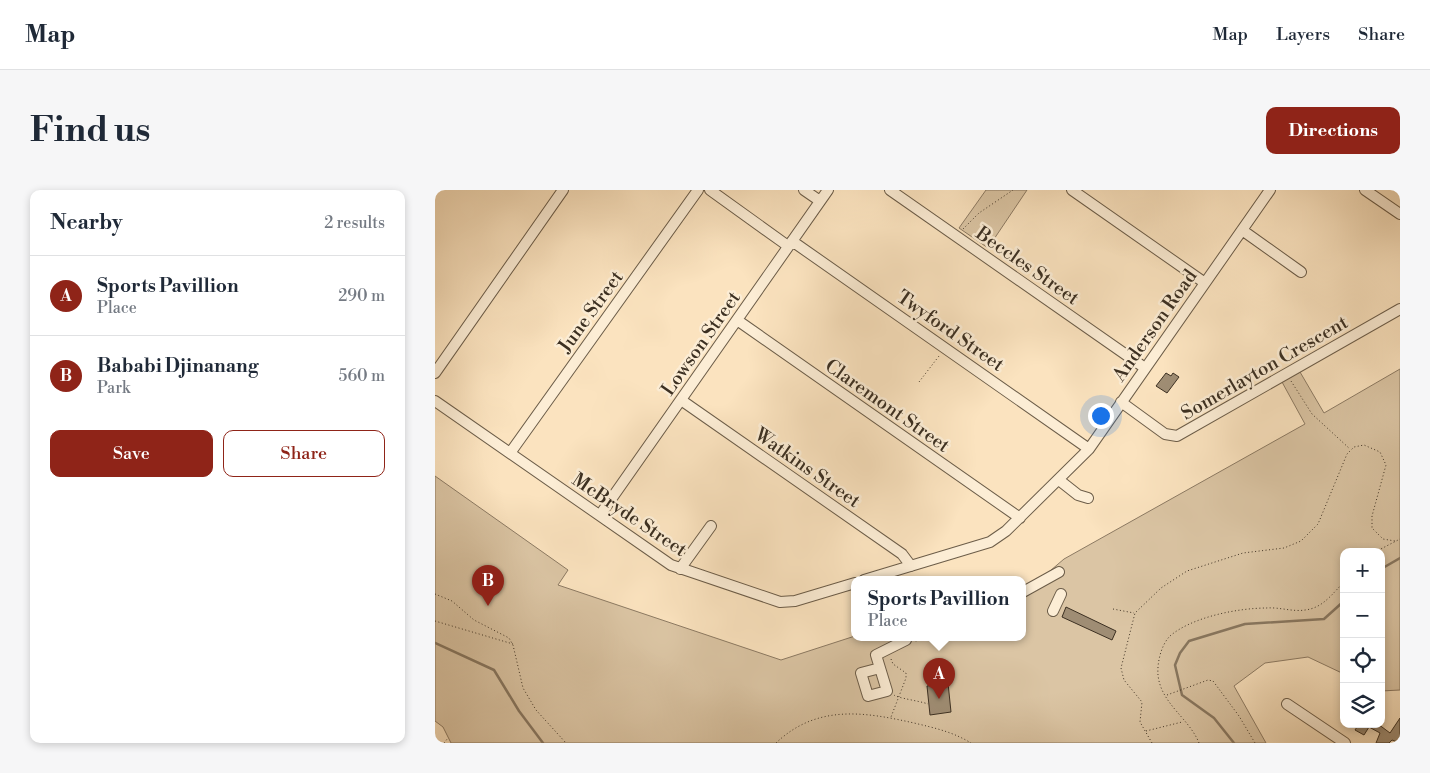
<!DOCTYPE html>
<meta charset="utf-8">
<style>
:root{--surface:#fff;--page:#f6f6f7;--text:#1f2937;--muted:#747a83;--line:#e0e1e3;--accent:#8f2418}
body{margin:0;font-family:"Libre Bodoni",serif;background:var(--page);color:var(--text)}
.controls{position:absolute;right:15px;bottom:15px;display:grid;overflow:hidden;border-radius:10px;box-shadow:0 2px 8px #0003}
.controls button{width:45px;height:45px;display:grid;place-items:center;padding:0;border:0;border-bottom:1px solid var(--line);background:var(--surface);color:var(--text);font:25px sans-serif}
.you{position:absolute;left:665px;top:225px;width:18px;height:18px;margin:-12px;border:4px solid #fff;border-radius:50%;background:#1a73e8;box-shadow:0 0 0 8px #1a73e833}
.badge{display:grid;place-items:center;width:32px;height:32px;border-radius:50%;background:var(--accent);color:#fff;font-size:16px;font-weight:700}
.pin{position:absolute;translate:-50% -41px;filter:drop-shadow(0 1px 2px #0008)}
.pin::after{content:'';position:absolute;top:26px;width:18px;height:15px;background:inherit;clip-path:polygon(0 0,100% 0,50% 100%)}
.popup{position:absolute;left:416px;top:386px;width:175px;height:65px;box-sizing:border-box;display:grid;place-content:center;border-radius:10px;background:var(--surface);filter:drop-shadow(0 1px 4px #0005);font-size:16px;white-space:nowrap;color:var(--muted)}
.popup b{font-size:19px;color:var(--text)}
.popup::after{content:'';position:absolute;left:50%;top:100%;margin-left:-10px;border:10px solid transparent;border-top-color:var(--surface)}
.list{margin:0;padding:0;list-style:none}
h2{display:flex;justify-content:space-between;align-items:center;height:65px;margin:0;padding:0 20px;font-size:21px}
h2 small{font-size:16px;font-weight:400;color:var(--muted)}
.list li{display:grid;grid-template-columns:32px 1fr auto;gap:15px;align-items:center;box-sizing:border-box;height:80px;padding:0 20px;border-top:1px solid var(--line)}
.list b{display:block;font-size:19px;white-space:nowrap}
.list p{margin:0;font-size:16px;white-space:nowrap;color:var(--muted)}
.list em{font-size:16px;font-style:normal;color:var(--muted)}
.actions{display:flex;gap:10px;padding:15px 20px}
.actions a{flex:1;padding:11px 0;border:1px solid var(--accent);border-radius:10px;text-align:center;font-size:18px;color:var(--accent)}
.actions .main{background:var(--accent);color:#fff}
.icon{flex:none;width:28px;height:28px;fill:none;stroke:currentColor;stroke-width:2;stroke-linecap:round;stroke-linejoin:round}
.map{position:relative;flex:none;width:965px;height:553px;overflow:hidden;border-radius:10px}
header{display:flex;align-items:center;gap:30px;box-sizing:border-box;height:70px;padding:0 25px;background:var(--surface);border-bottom:1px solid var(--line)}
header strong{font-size:24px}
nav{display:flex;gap:28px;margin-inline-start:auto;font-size:18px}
.intro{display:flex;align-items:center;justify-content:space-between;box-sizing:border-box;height:120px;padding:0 30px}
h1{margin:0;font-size:35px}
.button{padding:12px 22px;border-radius:10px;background:var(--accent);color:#fff;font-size:18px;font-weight:700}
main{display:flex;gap:30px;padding:0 30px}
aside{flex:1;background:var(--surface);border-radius:10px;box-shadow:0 2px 8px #0003}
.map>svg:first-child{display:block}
.green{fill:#dbc5a4;stroke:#8c7a63}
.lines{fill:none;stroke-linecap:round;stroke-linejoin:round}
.stream{stroke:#887760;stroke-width:2.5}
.building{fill:#9f8d74;stroke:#3c3022}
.minor-casing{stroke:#6c5d49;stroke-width:12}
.path{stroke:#3c3022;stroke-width:1;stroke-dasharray:1 2.5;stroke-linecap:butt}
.minor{stroke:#fcedd5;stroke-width:10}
.labels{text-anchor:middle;stroke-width:5;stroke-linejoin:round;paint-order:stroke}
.street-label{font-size:19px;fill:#3c3022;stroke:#fcedd5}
</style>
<header>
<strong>Map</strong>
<nav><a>Map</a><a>Layers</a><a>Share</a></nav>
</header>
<div class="intro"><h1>Find us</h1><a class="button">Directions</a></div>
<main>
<aside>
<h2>Nearby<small>2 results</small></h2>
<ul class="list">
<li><span class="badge">A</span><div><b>Sports Pavillion</b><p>Place</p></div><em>290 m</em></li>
<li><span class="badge">B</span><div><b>Bababi Djinanang</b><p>Park</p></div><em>560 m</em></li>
</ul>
<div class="actions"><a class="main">Save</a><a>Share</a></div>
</aside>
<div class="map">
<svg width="965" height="553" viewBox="0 0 965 553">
<rect width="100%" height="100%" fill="#fbe3bf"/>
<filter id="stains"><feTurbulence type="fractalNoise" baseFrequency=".004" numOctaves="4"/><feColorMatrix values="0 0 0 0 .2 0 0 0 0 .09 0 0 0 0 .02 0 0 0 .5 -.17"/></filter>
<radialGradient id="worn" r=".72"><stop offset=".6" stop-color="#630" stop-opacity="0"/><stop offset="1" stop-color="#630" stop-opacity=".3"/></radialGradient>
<path class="green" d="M 551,0 L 592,0 L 553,58 L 524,38 Z
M 965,179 L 965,500 L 946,501 L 946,362 L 909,362 L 909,484 L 873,467 L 830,473 L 799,496 L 831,553 L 16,553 L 8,537 L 0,531 L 0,286 L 133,380 L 123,395 L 346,470 L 420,446 L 420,448 L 473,448 L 481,451 L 490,448 L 588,448 L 588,404 L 629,369 L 870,234 L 847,192 L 865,182 L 889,223 Z"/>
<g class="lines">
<path class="stream" d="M 946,379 L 965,368
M 0,453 L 59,480 L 84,521 L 108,553
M 799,553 L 779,528 L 747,505 L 740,475 L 745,463 L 754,451 L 810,434 L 889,429 L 909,411"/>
</g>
<path class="building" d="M 731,183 L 736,186 L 738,183 L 744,187 L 732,203 L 721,196 Z
M 631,417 L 681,441 L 677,450 L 627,427 Z
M 513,493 L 516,522 L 495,525 L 492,496 Z
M 965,528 L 965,553 L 957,550 L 954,553 L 941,553 L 945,543 L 934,537 L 929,545 L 920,540 L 924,534 L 943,534 L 955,543 Z"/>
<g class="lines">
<g class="minor-casing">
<path id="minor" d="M 275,0 L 353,56
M 369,0 L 385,11
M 455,0 L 710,178
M 637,0 L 770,93
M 930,0 L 965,24
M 807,40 L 866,82
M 357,51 L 654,259
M 302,130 L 585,328
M 0,183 L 128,0
M 246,210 L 467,364 L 476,376
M 0,211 L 236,375 L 345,412 L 360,411 L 420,393
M 686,212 L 730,244 L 742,246 L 965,119
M 75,263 L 263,0
M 624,290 L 643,305 L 653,308
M 165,325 L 393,0
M 245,379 L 276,336
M 429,390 L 555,352 L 571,341 L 654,259 L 835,0
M 588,402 L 624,382
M 618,421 L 626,404
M 445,478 L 426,483 L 433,506 L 452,501 L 441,465 L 471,450
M 852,514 L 910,553"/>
</g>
<path class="path" d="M 528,39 L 544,23 L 578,0
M 856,191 L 877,224 L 915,259
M 484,192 L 504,166
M 940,362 L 965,349
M 0,404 L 17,411 L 39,430 L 74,448 L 78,455 L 88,498 L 101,520 L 131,553
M 678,419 L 699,423
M 0,431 L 78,454
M 456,469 L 458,474 L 471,483 L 471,488 L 456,527
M 459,505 C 462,508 485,511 493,514
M 732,505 L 773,490 L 778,491 L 804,526 L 820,553
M 711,541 L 747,532
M 9,553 L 13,548
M 341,553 C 382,514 430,522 479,533 C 500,538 518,542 536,553
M 717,553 L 705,532 L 707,512 L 689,490 L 686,478 L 700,423 L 726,398 L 752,381 L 808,363 L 849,358 L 866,351 L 883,334 L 912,264 L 919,257 L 929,255 L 945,262 L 951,275 L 937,326 L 937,338 L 948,349 L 960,351
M 764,553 C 754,528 726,514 723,485 C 722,473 726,455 735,446 C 757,427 803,418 832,418 C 844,417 858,422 870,420 C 888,418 897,404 909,392"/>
<use href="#minor" class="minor"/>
</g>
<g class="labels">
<g class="street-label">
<text transform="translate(593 75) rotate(35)" y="7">Beccles Street</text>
<text transform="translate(155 121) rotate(-54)" y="7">June Street</text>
<text transform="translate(719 135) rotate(-55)" y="7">Anderson Road</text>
<text transform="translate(516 140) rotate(35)" y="7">Twyford Street</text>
<text transform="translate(265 153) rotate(-55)" y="7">Lowson Street</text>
<text transform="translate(829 177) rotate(-30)" y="7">Somerlayton Crescent</text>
<text transform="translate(453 215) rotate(35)" y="7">Claremont Street</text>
<text transform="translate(373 277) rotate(35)" y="7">Watkins Street</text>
<text transform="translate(195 324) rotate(34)" y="7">McBryde Street</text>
</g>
</g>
<rect width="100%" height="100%" filter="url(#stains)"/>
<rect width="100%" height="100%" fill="url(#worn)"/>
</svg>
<div class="controls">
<button>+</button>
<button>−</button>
<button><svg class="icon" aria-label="locate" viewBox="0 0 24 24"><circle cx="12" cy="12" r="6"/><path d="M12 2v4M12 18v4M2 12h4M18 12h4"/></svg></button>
<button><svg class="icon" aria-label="layers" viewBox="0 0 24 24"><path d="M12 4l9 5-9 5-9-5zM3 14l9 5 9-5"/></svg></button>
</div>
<div class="you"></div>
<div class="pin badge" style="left:504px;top:509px">A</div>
<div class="popup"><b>Sports Pavillion</b>Place</div>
<div class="pin badge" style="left:53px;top:416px">B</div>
</div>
</main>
